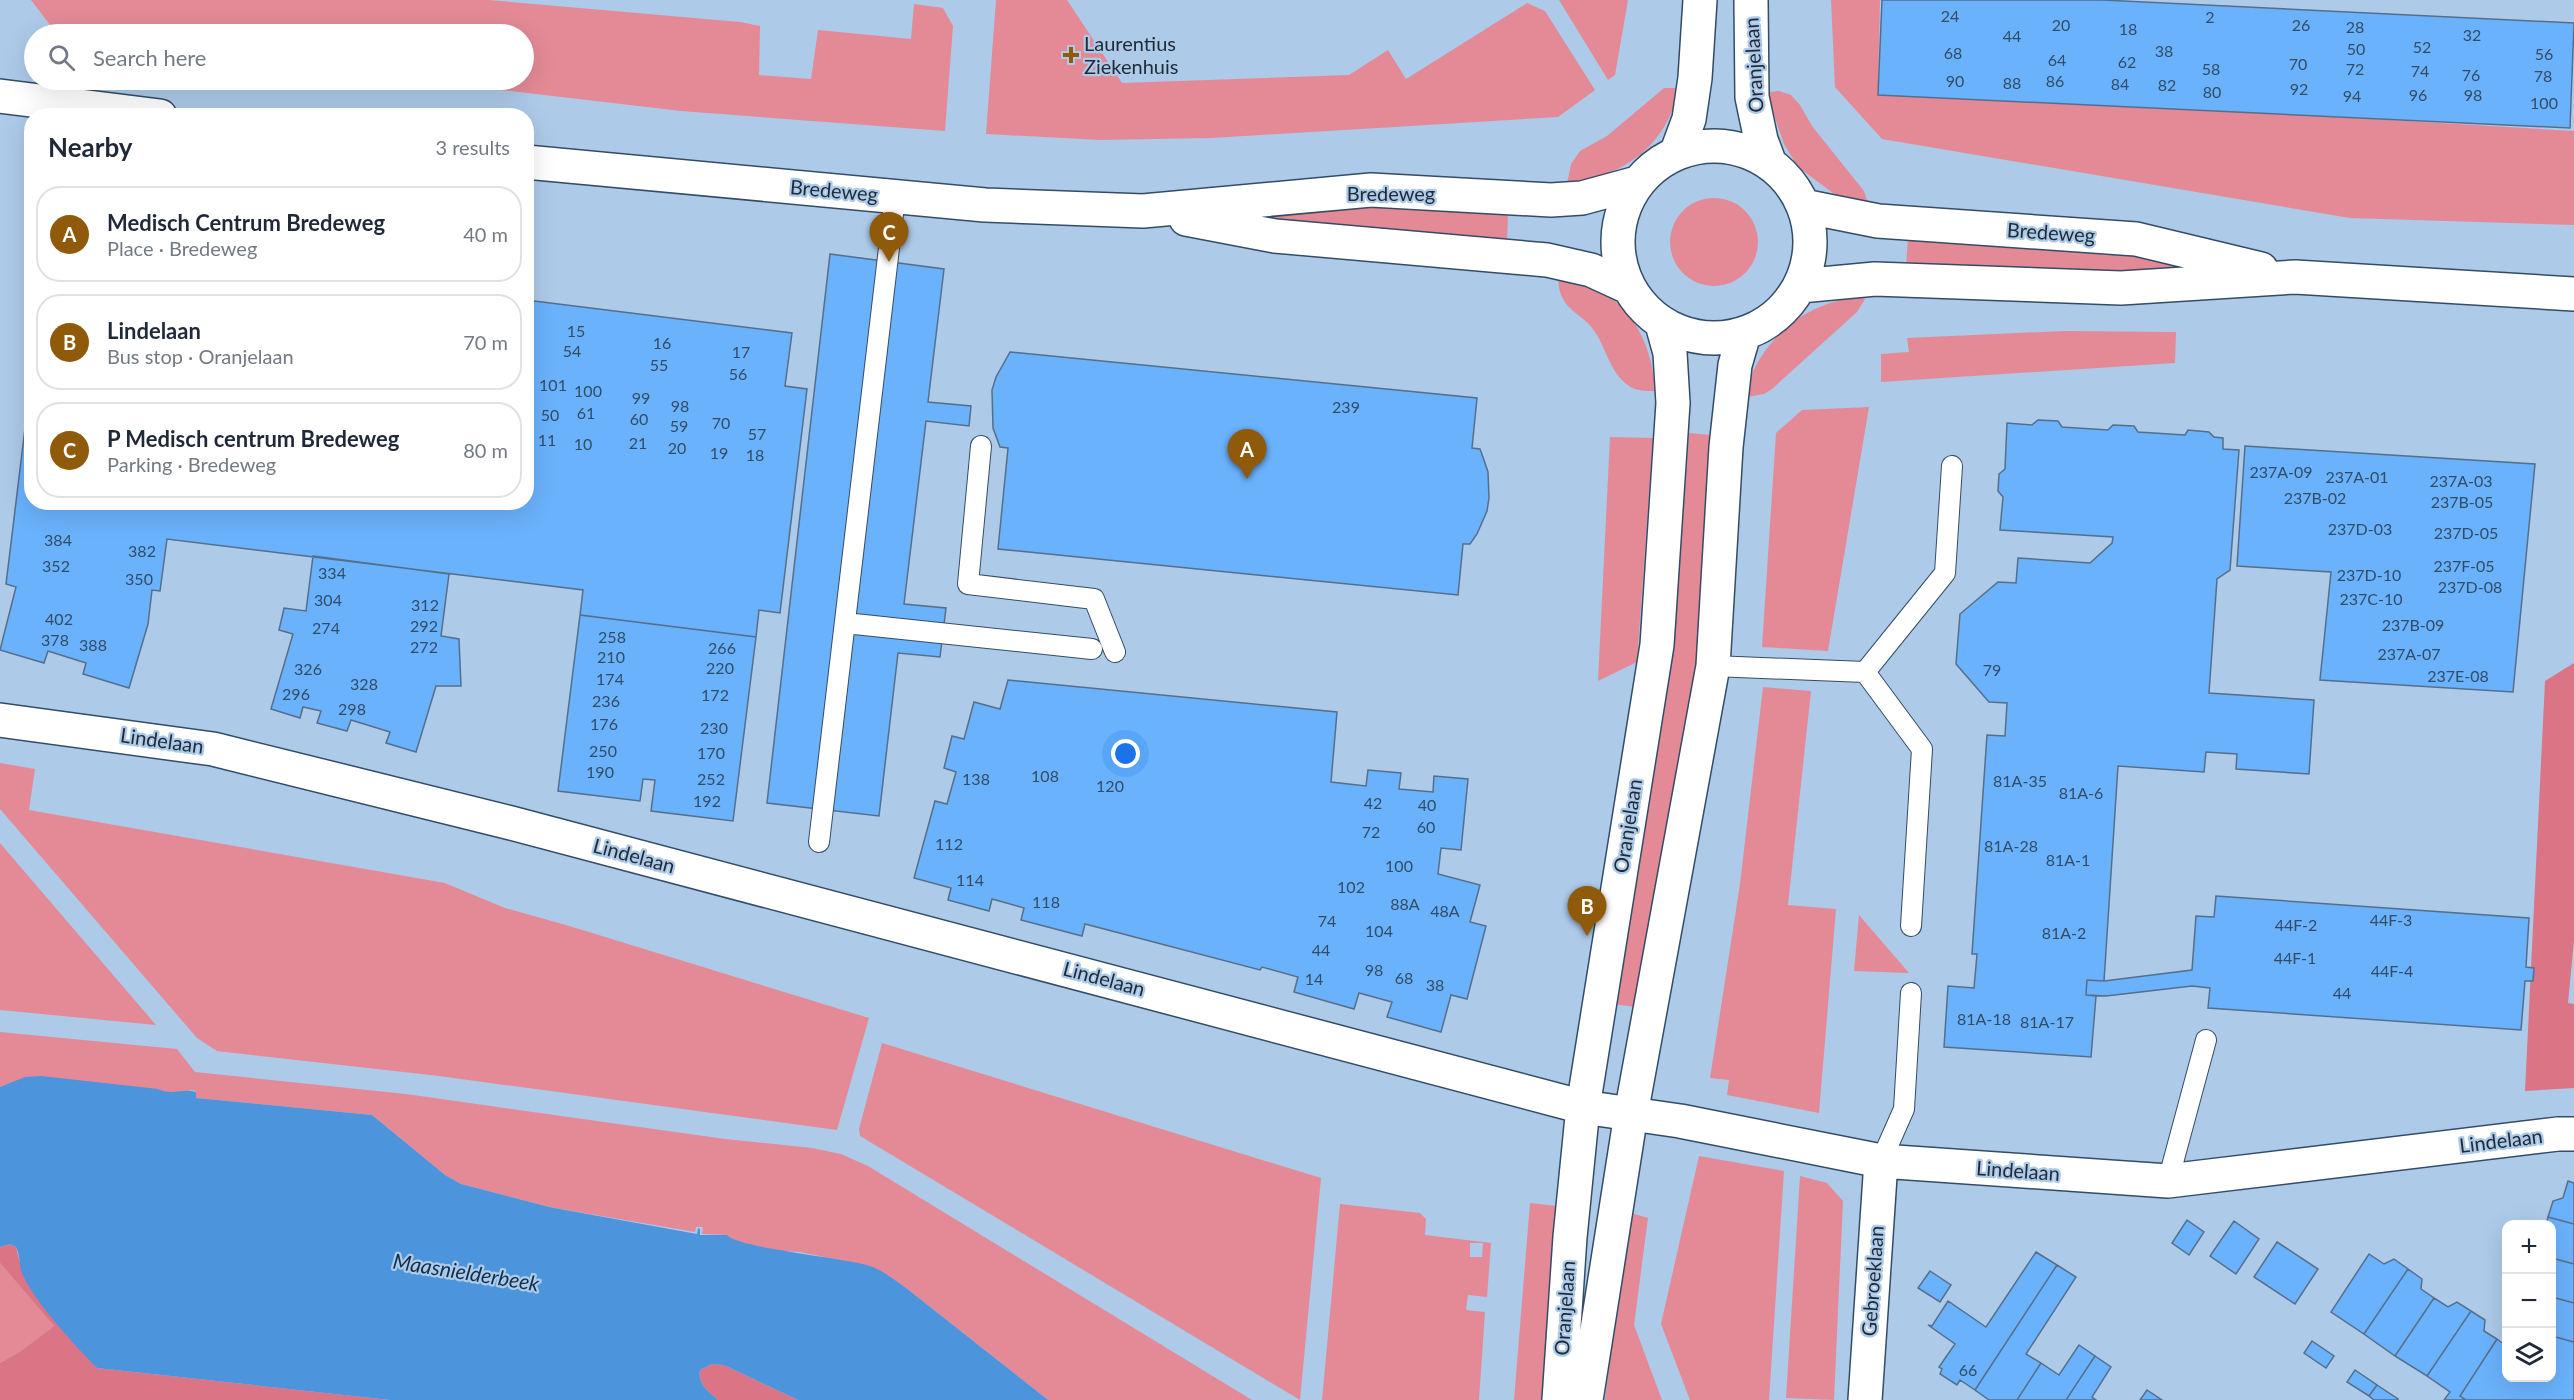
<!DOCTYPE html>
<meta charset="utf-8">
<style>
:root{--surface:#fff;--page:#f2f2f3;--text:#1f2937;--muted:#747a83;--line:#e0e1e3;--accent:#8f5b0b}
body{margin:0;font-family:Lato,sans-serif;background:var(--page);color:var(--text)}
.controls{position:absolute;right:18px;bottom:18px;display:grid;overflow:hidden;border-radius:12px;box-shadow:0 6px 24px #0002}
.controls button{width:54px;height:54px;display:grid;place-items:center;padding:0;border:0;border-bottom:2px solid var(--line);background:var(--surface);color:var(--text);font:30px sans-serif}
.you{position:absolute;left:1126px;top:754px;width:21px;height:21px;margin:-15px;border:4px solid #fff;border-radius:50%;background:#1a73e8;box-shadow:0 0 0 9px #1a73e833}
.badge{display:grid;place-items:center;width:39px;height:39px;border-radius:50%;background:var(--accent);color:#fff;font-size:20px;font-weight:700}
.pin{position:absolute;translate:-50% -50px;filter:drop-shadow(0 2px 3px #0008)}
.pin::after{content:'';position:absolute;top:32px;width:21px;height:18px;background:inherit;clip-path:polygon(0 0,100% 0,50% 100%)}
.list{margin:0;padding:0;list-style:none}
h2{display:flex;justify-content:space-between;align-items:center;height:78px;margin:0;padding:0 24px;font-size:26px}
h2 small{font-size:20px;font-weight:400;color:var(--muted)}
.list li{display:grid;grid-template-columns:39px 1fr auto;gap:18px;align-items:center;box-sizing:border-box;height:96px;margin:0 12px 12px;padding:0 12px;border:2px solid var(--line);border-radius:24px}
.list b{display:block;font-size:22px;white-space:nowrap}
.list p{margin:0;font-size:20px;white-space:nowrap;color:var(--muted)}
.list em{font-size:20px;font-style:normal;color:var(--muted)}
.icon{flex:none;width:33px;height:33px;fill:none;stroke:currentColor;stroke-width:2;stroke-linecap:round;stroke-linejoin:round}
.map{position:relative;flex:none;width:2574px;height:1400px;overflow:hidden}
.search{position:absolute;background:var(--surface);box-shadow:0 6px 24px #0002;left:24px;top:24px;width:510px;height:66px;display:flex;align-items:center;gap:15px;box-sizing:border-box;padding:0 21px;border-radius:33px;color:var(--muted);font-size:22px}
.panel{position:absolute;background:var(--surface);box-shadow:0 6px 24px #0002;left:24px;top:108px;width:510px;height:402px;border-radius:24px}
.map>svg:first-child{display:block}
.green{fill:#e48a97;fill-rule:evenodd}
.forest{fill:#db7485}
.water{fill:#4c94db}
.building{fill:#6ab2fc;stroke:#556f8b;stroke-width:1.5}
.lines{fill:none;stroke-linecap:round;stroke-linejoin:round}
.service-casing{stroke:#344c66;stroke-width:22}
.minor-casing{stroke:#344c66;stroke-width:36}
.tertiary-casing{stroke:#344c66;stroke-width:36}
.service{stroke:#fff;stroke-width:20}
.minor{stroke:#fff;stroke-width:33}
.tertiary{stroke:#fff;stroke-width:33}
.poi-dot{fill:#8f5b0b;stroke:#adcae9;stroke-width:2}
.labels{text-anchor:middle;stroke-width:4.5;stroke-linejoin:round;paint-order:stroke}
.number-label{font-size:16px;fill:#324c68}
.poi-label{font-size:20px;fill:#1f2a36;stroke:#adcae9;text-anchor:start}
.street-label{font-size:20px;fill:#1f2a36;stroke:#adcae9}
.water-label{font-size:21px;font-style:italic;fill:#112f4c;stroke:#adcae9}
</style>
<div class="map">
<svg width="2574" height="1400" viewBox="0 0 2574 1400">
<rect width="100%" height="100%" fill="#adcae9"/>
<path class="green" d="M 31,0 L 489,0 L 740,22 L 760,26 L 759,75 L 811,79 L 818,30 L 911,39 L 914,4 L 943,8 L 953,26 L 945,131 L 681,111 L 416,80 L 524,80 L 524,34 L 57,34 Z
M 996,0 L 1067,0 L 1122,83 L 1349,75 L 1388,50 L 1406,79 L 1527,3 L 1545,11 L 1595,90 L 1558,117 L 1212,138 L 1100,140 L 986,134 Z
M 1559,0 L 1628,0 L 1615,75 L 1608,80 Z
M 1831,0 L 1880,0 L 1878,90 L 2574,131 L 2574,225 L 2350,218 L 1882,139 L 1835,87 Z
M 1664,88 L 1679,88 C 1666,148 1624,175 1567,184 L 1571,164 L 1580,151 L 1607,136 Z
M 1779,91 L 1791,95 L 1800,105 L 1812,126 L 1864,191 L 1868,203 L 1841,199 L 1798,167 L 1784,144 L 1770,104 L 1769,92 Z
M1670 242a44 44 0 1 1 88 0a44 44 0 1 1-88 0Z
M 1358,204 L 1508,214 L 1507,242 L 1254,220 L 1256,214 Z
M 1908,238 L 2115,247 L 2214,275 L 1906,266 Z
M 1563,273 C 1577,280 1593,286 1606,294 C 1639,316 1653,354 1655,391 C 1646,391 1636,391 1629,386 C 1608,371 1607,347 1592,328 C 1584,317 1569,311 1563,299 C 1559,291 1558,284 1558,276 Z
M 1863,297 L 1865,299 L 1857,312 L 1772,389 L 1764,394 L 1747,397 C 1746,384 1754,368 1761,357 C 1783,322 1821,299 1863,297 Z
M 2064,331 L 2176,332 L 2175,363 L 1881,382 L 1881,354 L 1909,352 L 1907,338 Z
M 1869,407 L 1828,651 L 1762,647 L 1776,433 L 1802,410 Z
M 1689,433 L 1711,435 L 1696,664 L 1637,1007 L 1612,1004 L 1673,652 Z
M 1610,437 L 1653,438 L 1637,662 L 1598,681 Z
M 1763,687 L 1811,691 L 1788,905 L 1836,909 L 1819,1113 L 1727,1095 L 1729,1080 L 1710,1078 L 1740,884 Z
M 0,763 L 35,769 L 29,810 L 445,883 L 505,908 L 566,925 L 869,1018 L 837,1130 L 439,1076 L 217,1051 L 197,1038 L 0,809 Z
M 0,843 L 156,1025 L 0,1010 Z
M 1859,915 L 1909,973 L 1854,971 Z
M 0,1032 L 177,1049 L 195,1072 L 406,1094 L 725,1139 L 812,1148 L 841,1154 L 868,1166 L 1252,1400 L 1048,1400 L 906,1288 L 868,1266 L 800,1252 L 780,1251 L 730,1240 L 727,1235 L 702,1234 L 703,1227 L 696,1227 L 695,1232 L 549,1207 L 461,1184 L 445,1175 L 372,1115 L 196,1098 L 196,1091 L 192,1090 L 173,1093 L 20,1080 L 0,1087 Z
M 882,1043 L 1321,1178 L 1300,1400 L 860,1136 L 859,1129 Z
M 1699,1156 L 1784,1171 L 1769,1400 L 1690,1400 L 1661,1324 Z
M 1800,1176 L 1827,1183 L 1843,1201 L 1834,1400 L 1786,1398 Z
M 1530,1203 L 1557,1206 L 1543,1400 L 1514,1400 Z
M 1340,1204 L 1420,1213 L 1426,1219 L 1425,1235 L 1491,1243 L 1487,1297 L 1468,1295 L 1466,1310 L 1485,1312 L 1479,1400 L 1322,1400 ZM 1470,1243 L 1483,1243 L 1482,1257 L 1470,1257 Z
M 1628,1212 L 1648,1218 L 1634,1325 L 1662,1400 L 1605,1400 Z
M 0,1263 L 54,1326 L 21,1351 L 0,1363 Z"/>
<path class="forest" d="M 2574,663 L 2574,940 L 2568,1003 L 2574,1004 L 2574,1088 L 2525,1091 L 2545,681 Z
M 10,1244 L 16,1247 L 21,1267 L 48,1312 L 97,1368 L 390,1400 L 0,1400 L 0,1363 L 21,1351 L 54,1326 L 0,1263 L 0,1247 Z
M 712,1364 L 724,1365 L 798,1400 L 718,1400 C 709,1392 697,1384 700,1370 Z"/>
<path class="water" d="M 41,1076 L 158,1089 C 171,1096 184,1088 196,1092 L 196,1098 L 372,1115 L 445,1175 L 461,1184 L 549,1207 L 697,1234 L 698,1228 L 700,1229 L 700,1235 L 727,1235 C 737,1248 845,1258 870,1266 C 884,1271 894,1280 906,1288 L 1048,1400 L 798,1400 L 724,1365 L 712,1364 L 700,1370 C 697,1384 709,1392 718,1400 L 390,1400 L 97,1368 C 77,1348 29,1296 21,1270 C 19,1263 20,1255 16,1247 L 10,1244 L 0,1247 L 0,1087 L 25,1077 Z"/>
<path class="building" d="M 1882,0 L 2103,0 L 2574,23 L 2570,128 L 1878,95 Z
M 830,254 L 944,269 L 928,402 L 971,406 L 969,426 L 926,421 L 904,604 L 946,608 L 940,657 L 898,653 L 879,816 L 767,803 Z
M 526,300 L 792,333 L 785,386 L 807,389 L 780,613 L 759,610 L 756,637 L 580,615 L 583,590 L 167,539 L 160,591 L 152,590 L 148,624 L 129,688 L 83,674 L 86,663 L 48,651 L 44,663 L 0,650 L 16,587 L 6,584 L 32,371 L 32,502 L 526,502 Z
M 1010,352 L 1477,398 L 1472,448 L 1480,449 L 1484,460 L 1488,472 L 1489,498 L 1487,511 L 1477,534 L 1470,544 L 1463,544 L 1458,595 L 998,549 L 1008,448 L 1000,447 L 993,428 L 992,390 L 996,377 Z
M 2038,420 L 2058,421 L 2062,427 L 2108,430 L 2113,425 L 2134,426 L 2138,432 L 2185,435 L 2188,430 L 2209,432 L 2214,437 L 2223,438 L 2223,449 L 2239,450 L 2230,570 L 2217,579 L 2209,693 L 2314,700 L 2309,774 L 2236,769 L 2237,754 L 2206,752 L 2204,772 L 2118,766 L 2104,981 L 2087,980 L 2086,995 L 2096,996 L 2091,1057 L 1944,1047 L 1948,986 L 1974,988 L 1977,954 L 1972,954 L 1987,735 L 2005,736 L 2007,703 L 1989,702 L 1956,664 L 1960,614 L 1998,582 L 2016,583 L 2018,558 L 2090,563 L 2112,543 L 2113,537 L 2000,530 L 2003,497 L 1998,491 L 1999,474 L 2005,469 L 2007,423 L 2032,425 Z
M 2245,446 L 2535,464 L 2513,692 L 2320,680 L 2331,572 L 2237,566 Z
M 313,556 L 449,574 L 441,636 L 459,639 L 461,686 L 436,686 L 416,752 L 386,743 L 390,732 L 351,720 L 347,731 L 317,723 L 321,711 L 303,707 L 300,718 L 271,709 L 293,634 L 279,630 L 284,608 L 306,611 Z
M 580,615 L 756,637 L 733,821 L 651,811 L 655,780 L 643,779 L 640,801 L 558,791 Z
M 1008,680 L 1337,712 L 1331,782 L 1366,786 L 1368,770 L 1401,773 L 1399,789 L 1433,792 L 1434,776 L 1468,779 L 1461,850 L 1441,848 L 1438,874 L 1480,885 L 1470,922 L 1486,926 L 1467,999 L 1451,995 L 1441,1032 L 1387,1017 L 1392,1002 L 1359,993 L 1354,1009 L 1294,992 L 1298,977 L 1262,967 L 1260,970 L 1085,924 L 1082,936 L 1021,920 L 1024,908 L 992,899 L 989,911 L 948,900 L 951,888 L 914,878 L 935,801 L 947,804 L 956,772 L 944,768 L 952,736 L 964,739 L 974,702 L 1000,709 Z
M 2216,896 L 2529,918 L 2526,967 L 2534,968 L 2533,981 L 2525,981 L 2521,1030 L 2208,1008 L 2210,988 L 2192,986 L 2106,996 L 2086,995 L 2087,980 L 2104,981 L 2192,970 L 2196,916 L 2214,917 Z
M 2568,1181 L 2574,1183 L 2574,1224 L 2548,1217 L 2553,1201 L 2563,1198 Z
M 2548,1217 L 2574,1224 L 2574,1264 L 2552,1258 L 2552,1224 L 2546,1224 Z
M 2187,1220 L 2204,1232 L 2189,1255 L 2172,1243 Z
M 2234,1221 L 2259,1239 L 2236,1274 L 2210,1256 Z
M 2277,1242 L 2318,1269 L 2295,1304 L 2254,1277 Z
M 2036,1252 L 2057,1265 L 1975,1390 L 1960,1380 L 1957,1385 L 1940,1374 L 1942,1369 L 1939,1367 L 1955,1344 L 1928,1325 L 1932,1326 L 1948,1301 L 1986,1327 Z
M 2369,1254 L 2384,1264 L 2394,1259 L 2408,1269 L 2364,1334 L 2331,1312 Z
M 2552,1258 L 2574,1264 L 2574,1303 L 2552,1297 Z
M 2057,1265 L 2076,1277 L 2026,1354 L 2041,1363 L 2017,1400 L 1989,1400 L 1975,1390 Z
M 2408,1269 L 2422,1279 L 2421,1289 L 2434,1298 L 2395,1356 L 2364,1334 Z
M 1930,1271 L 1951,1285 L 1940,1302 L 1918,1288 Z
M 2552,1297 L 2574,1303 L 2574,1342 L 2552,1336 Z
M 2434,1298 L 2448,1307 L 2457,1302 L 2471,1311 L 2427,1376 L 2395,1356 Z
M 2471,1311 L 2485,1320 L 2484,1331 L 2497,1339 L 2460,1396 L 2466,1400 L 2444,1400 L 2450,1392 L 2427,1376 Z
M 2552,1336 L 2574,1342 L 2574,1400 L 2466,1400 L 2460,1396 L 2497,1339 L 2506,1346 L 2506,1378 L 2552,1378 Z
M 2312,1341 L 2334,1356 L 2326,1368 L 2304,1353 Z
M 2079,1345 L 2095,1356 L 2066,1400 L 2017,1400 L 2041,1363 L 2059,1375 Z
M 2095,1356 L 2111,1367 L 2092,1397 L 2096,1400 L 2066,1400 Z
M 2355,1370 L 2377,1385 L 2369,1396 L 2347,1382 Z
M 2377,1385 L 2398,1399 L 2398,1400 L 2374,1400 L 2369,1396 Z
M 2147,1390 L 2162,1400 L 2140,1400 Z"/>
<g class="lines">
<g class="service-casing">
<path id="service" d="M 981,446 L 968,584 L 1094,599 L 1115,652
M 845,623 L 1092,649
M 1713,666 L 1865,672
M 1865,672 L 1922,749 L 1911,926
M 1865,672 L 1945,573 L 1952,466
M 819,842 L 895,197
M 1881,1161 L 1904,1109 L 1911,993
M 2168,1181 L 2206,1040"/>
</g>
<g class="minor-casing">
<path id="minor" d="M 0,720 L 213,749 L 511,823 L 1583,1107 L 1680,1121 L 1881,1161 L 2168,1181 L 2558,1134 L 2574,1134
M 1865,1400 L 1881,1161"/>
</g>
<g class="tertiary-casing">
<path id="tertiary" d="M 1751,0 L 1752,97 L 1761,140 L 1770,164
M 0,96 L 160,116
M1618 242a96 96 0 1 1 192 0a96 96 0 1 1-192 0Z
M 1676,154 L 1689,119 L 1695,78 L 1700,0
M 526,162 L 985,205 L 1143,211 L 1371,190 L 1551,200 L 1582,198 L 1637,183
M 1803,206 L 1878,221 L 2136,239 L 2261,269
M 1186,219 L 1275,236 L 1547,260 L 1591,270 L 1628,287
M 1800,286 L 1875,279 L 2121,288 L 2295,277 L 2574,294
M 1559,1400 L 1570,1237 L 1583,1107 L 1657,645 L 1673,403 L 1670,353 L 1662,324
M 1586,1400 L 1631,1114 L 1713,666 L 1726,447 L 1735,365 L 1744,334"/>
</g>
<use href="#service" class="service"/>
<use href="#minor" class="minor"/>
<use href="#tertiary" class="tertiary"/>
</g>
<path class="poi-dot" d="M1068 46h6v6h6v6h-6v6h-6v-6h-6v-6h6z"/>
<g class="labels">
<g class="number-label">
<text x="1950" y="22">24</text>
<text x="2210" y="23">2</text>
<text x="2061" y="31">20</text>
<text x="2301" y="31">26</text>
<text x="2355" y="33">28</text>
<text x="2128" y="35">18</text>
<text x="2472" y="41">32</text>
<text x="2012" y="42">44</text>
<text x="2422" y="53">52</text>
<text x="2356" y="55">50</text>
<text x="2164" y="57">38</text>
<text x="1953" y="59">68</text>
<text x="2544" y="60">56</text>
<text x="2057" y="66">64</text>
<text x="2127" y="68">62</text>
<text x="2298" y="70">70</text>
<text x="2211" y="75">58</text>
<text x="2355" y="75">72</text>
<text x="2420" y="77">74</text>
<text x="2471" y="81">76</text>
<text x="2543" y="82">78</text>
<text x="1955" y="87">90</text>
<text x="2055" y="87">86</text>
<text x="2012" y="89">88</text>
<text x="2120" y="90">84</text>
<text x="2167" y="91">82</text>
<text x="2299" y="95">92</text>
<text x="2212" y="98">80</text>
<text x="2418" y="101">96</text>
<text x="2473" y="101">98</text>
<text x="2352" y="102">94</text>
<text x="2544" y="109">100</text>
<text x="576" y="337">15</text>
<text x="662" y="349">16</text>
<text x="572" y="357">54</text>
<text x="741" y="358">17</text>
<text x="659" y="371">55</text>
<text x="738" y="380">56</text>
<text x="553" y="391">101</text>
<text x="588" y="397">100</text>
<text x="641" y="404">99</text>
<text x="680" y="412">98</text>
<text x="1346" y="413">239</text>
<text x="586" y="419">61</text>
<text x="550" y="421">50</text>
<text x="639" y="425">60</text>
<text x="721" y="429">70</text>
<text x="679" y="432">59</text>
<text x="757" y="440">57</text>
<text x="547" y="446">11</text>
<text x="638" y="449">21</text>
<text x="583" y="450">10</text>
<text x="677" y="454">20</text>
<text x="719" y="459">19</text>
<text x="755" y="461">18</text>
<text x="2281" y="478">237A-09</text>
<text x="2357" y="483">237A-01</text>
<text x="2461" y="487">237A-03</text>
<text x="2315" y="504">237B-02</text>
<text x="2462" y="508">237B-05</text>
<text x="2360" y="535">237D-03</text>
<text x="2466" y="539">237D-05</text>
<text x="58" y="546">384</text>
<text x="142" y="557">382</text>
<text x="56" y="572">352</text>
<text x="2464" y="572">237F-05</text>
<text x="332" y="579">334</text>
<text x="2369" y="581">237D-10</text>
<text x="139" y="585">350</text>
<text x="2470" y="593">237D-08</text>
<text x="2371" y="605">237C-10</text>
<text x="328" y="606">304</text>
<text x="425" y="611">312</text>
<text x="59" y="625">402</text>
<text x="2413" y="631">237B-09</text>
<text x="424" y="632">292</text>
<text x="326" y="634">274</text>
<text x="612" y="643">258</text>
<text x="55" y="646">378</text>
<text x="93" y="651">388</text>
<text x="424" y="653">272</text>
<text x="722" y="654">266</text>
<text x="2409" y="660">237A-07</text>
<text x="611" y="663">210</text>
<text x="720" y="674">220</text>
<text x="308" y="675">326</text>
<text x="1992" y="676">79</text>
<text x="2458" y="682">237E-08</text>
<text x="610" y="685">174</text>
<text x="364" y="690">328</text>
<text x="296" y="700">296</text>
<text x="715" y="701">172</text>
<text x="606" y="707">236</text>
<text x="352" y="715">298</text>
<text x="604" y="730">176</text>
<text x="714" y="734">230</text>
<text x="603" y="757">250</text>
<text x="711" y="759">170</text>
<text x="600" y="778">190</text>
<text x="1045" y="782">108</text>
<text x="711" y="785">252</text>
<text x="976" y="785">138</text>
<text x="2020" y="787">81A-35</text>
<text x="1110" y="792">120</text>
<text x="2081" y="799">81A-6</text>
<text x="707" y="807">192</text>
<text x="1373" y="809">42</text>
<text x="1427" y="811">40</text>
<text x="1426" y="833">60</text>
<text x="1371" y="838">72</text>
<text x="949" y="850">112</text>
<text x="2011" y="852">81A-28</text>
<text x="2068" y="866">81A-1</text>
<text x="1399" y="872">100</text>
<text x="970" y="886">114</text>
<text x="1351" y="893">102</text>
<text x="1046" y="908">118</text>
<text x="1405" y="910">88A</text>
<text x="1445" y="917">48A</text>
<text x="2391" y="926">44F-3</text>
<text x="1327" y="927">74</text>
<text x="2296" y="931">44F-2</text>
<text x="1379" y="937">104</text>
<text x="2064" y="939">81A-2</text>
<text x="1321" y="956">44</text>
<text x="2295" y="964">44F-1</text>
<text x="1374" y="976">98</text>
<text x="2392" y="977">44F-4</text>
<text x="1404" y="984">68</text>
<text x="1314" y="985">14</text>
<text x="1435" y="991">38</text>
<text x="2342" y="999">44</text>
<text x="1984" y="1025">81A-18</text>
<text x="2047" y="1028">81A-17</text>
<text x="1968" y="1376">66</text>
</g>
<g class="poi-label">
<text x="1084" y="51">Laurentius<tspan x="1084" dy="23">Ziekenhuis</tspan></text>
</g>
<g class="street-label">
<text transform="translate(1754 65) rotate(-93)" y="7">Oranjelaan</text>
<text transform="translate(834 191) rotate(5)" y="7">Bredeweg</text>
<text x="1391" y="201">Bredeweg</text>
<text transform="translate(2051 233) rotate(4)" y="7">Bredeweg</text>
<text transform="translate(162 741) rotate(8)" y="7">Lindelaan</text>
<text transform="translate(1628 826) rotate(-81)" y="7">Oranjelaan</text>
<text transform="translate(634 856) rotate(15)" y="7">Lindelaan</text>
<text transform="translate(1104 979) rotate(15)" y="7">Lindelaan</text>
<text transform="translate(2501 1141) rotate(-7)" y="7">Lindelaan</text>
<text transform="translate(2018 1171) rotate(4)" y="7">Lindelaan</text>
<text transform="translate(1873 1281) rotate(-86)" y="7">Gebroeklaan</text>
<text transform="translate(1565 1308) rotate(-86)" y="7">Oranjelaan</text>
</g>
<g class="water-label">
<text transform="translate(466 1273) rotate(9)" y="7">Maasnielderbeek</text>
</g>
</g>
</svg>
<div class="controls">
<button>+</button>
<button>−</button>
<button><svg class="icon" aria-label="layers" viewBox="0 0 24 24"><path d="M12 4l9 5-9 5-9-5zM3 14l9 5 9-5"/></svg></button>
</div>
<div class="you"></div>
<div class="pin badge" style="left:1247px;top:479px">A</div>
<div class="pin badge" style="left:1587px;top:936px">B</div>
<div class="pin badge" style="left:889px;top:262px">C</div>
<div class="search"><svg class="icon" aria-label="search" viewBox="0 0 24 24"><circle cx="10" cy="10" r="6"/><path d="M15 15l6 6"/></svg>Search here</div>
<section class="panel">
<h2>Nearby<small>3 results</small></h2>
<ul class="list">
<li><span class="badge">A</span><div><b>Medisch Centrum Bredeweg</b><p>Place · Bredeweg</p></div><em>40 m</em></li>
<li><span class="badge">B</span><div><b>Lindelaan</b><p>Bus stop · Oranjelaan</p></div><em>70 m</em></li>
<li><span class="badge">C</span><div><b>P Medisch centrum Bredeweg</b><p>Parking · Bredeweg</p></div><em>80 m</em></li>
</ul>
</section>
</div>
